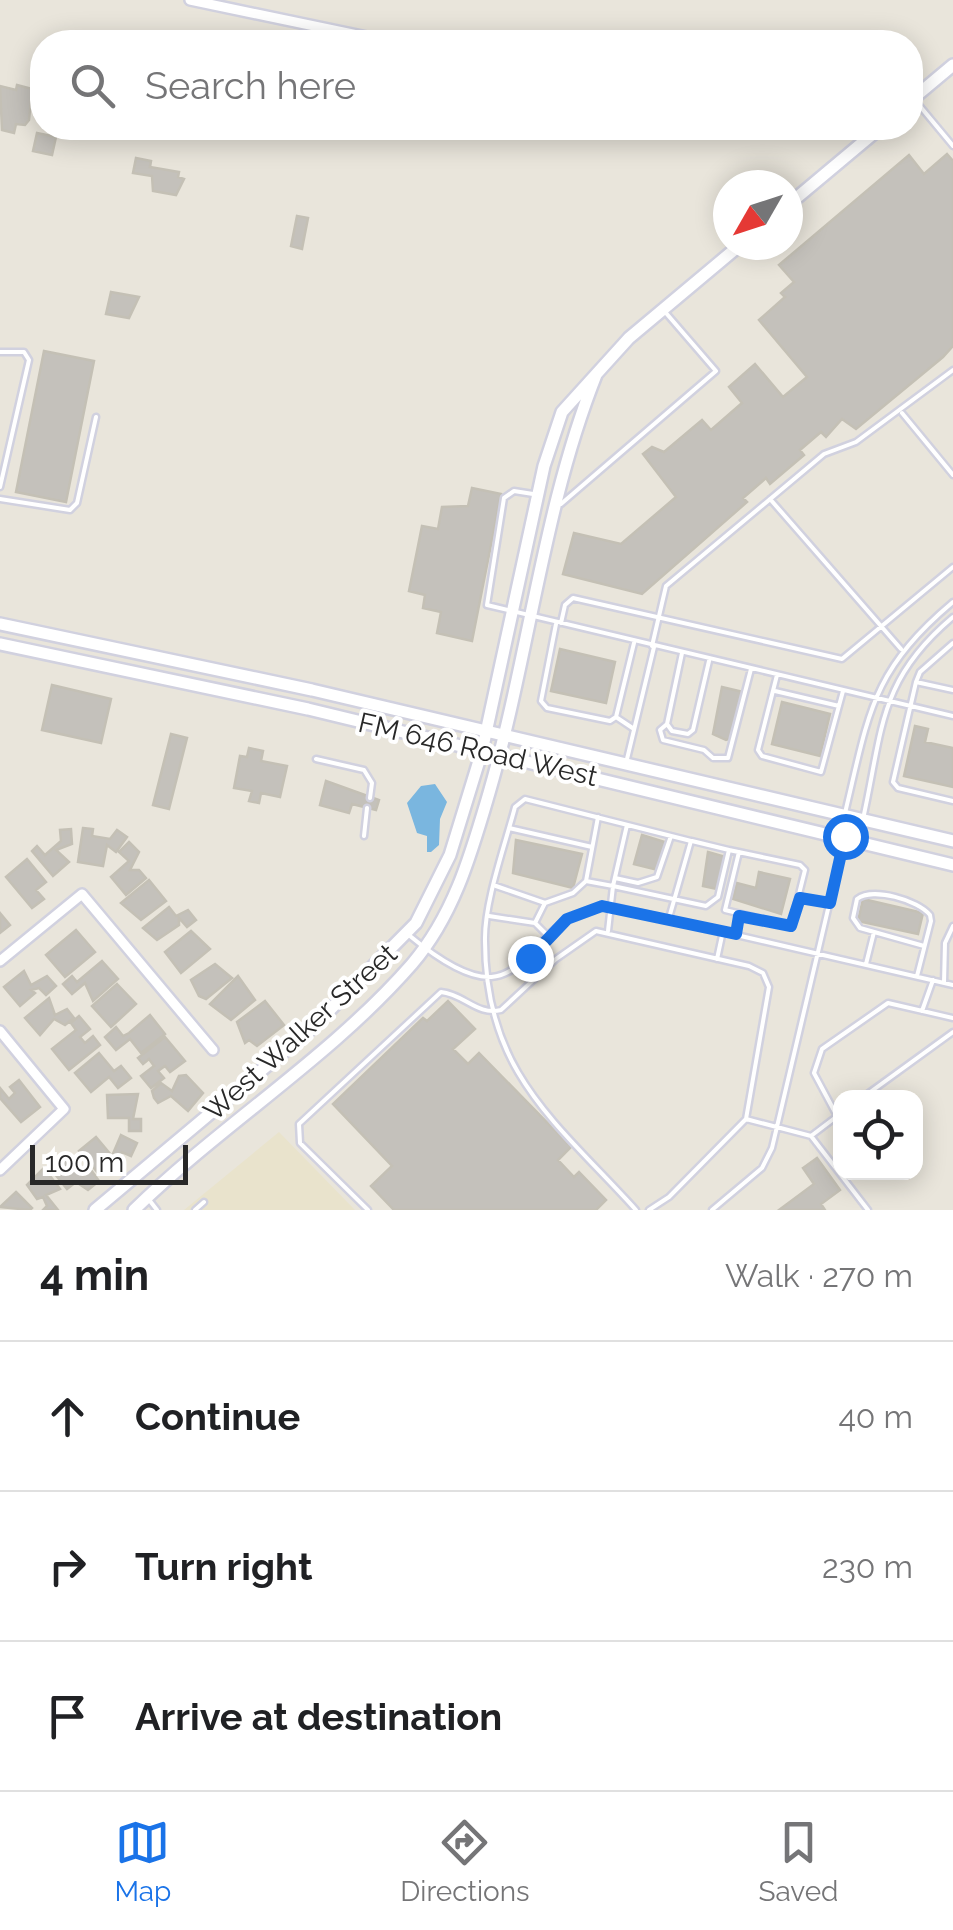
<!DOCTYPE html>
<meta charset="utf-8">
<style>
:root{--surface:#fff;--page:#f6f6f6;--text:#202124;--muted:#757577;--line:#e0e0e0;--accent:#1a73e8}
body{margin:0;font-family:Raleway,sans-serif;background:var(--page);color:var(--text)}
.controls{position:absolute;right:30px;bottom:30px;display:grid;overflow:hidden;border-radius:20px;box-shadow:0 5px 25px #0003}
.controls button{width:90px;height:90px;display:grid;place-items:center;padding:0;border:0;border-bottom:2px solid var(--line);background:var(--surface);color:var(--text);font:50px sans-serif}
.compass{position:absolute;left:713px;top:170px;width:90px;height:90px;border-radius:50%;background:var(--surface);box-shadow:0 5px 25px #0003;rotate:231deg}
.scale{position:absolute;left:30px;bottom:25px;width:158px;box-sizing:border-box;padding-left:10px;border:5px solid #282828;border-top:0;font-size:28px;line-height:35px;white-space:nowrap;color:#282828;-webkit-text-stroke:8px #fff;paint-order:stroke}
.stop{position:absolute;width:30px;height:30px;margin:-22px;border:8px solid #1a73e8;border-radius:50%;background:#fff}
.stop.end{background:#1a73e8;border-color:#fff;box-shadow:0 2px 10px #0008}
.list{margin:0;padding:0;list-style:none}
h2{display:flex;justify-content:space-between;align-items:center;height:130px;margin:0;padding:0 40px;font-size:42px}
h2 small{font-size:32px;font-weight:400;color:var(--muted)}
.list li{display:grid;grid-template-columns:65px 1fr auto;gap:30px;align-items:center;box-sizing:border-box;height:150px;padding:0 40px;border-top:2px solid var(--line)}
.list b{display:block;font-size:38px;white-space:nowrap}
.list em{font-size:32px;font-style:normal;color:var(--muted)}
.icon{flex:none;width:55px;height:55px;fill:none;stroke:currentColor;stroke-width:2;stroke-linecap:round;stroke-linejoin:round}
.map{position:relative;flex:none;width:953px;height:1210px;overflow:hidden}
.search{position:absolute;background:var(--surface);box-shadow:0 5px 25px #0003;left:30px;right:30px;top:30px;height:110px;display:flex;align-items:center;gap:25px;box-sizing:border-box;padding:0 35px;border-radius:40px;color:var(--muted);font-size:38px}
.sheet{height:580px;background:var(--surface)}
nav{display:flex;justify-content:space-around;align-items:center;box-sizing:border-box;height:140px;border-top:2px solid var(--line);background:var(--surface);font-size:28px;color:var(--muted)}
nav a{display:grid;justify-items:center;gap:5px}
nav .on{color:var(--accent)}
.map>svg:first-child{display:block}
.education{fill:#e9e3cc}
.water{fill:#7ab6df}
.building{fill:#c4c1bb;stroke:#c4c0b5;stroke-width:2.5}
.lines{fill:none;stroke-linecap:round;stroke-linejoin:round}
.lane-casing{stroke:#d1d1df;stroke-width:9}
.street-casing{stroke:#d1d1df;stroke-width:14}
.secondary-casing{stroke:#d1d1df;stroke-width:16}
.lane{stroke:#fff;stroke-width:4}
.street{stroke:#fff;stroke-width:9}
.secondary{stroke:#fff;stroke-width:11}
.route{stroke:#1a73e8;stroke-width:12}
.labels{text-anchor:middle;stroke-width:8;stroke-linejoin:round;paint-order:stroke}
.street-label{font-size:28px;fill:#282828;stroke:#fff}
</style>
<div class="map">
<svg width="953" height="1210" viewBox="0 0 953 1210">
<rect width="100%" height="100%" fill="#e9e5db"/>
<path class="education" d="M 279,1132 L 355,1210 L 184,1210 Z"/>
<path class="water" d="M 435,784 L 447,802 L 440,819 L 439,845 L 431,852 L 427,852 L 427,836 L 417,833 L 407,803 L 421,786 Z"/>
<path class="building" d="M 17,85 L 32,89 L 29,120 L 25,125 L 16,124 L 14,133 L 2,130 L 0,86 L 16,90 Z
M 37,133 L 56,137 L 52,155 L 33,151 Z
M 947,154 L 953,161 L 953,346 L 943,357 L 856,429 L 842,419 L 826,437 L 821,432 L 800,450 L 804,455 L 770,484 L 766,478 L 743,498 L 747,502 L 642,594 L 563,574 L 574,533 L 621,544 L 676,497 L 643,454 L 652,447 L 664,452 L 702,420 L 711,430 L 742,403 L 729,387 L 755,364 L 783,397 L 807,377 L 759,320 L 785,297 L 781,293 L 794,282 L 779,265 L 909,155 L 924,174 Z
M 136,158 L 151,161 L 150,167 L 179,172 L 178,177 L 184,179 L 176,195 L 153,191 L 152,176 L 133,173 Z
M 297,216 L 308,218 L 302,249 L 291,246 Z
M 111,292 L 139,297 L 129,318 L 106,314 Z
M 44,351 L 94,361 L 66,502 L 16,492 Z
M 472,488 L 501,494 L 472,641 L 437,633 L 441,612 L 423,608 L 425,595 L 409,591 L 422,526 L 438,529 L 442,507 L 468,506 Z
M 560,649 L 615,662 L 606,703 L 551,691 Z
M 52,685 L 111,699 L 101,743 L 42,730 Z
M 722,687 L 743,692 L 732,738 L 726,740 L 713,734 Z
M 782,702 L 830,714 L 820,756 L 772,744 Z
M 915,726 L 928,729 L 925,742 L 953,748 L 953,787 L 904,776 Z
M 171,734 L 187,738 L 169,809 L 153,805 Z
M 249,748 L 263,751 L 261,761 L 287,766 L 280,797 L 261,793 L 259,803 L 249,801 L 252,791 L 234,788 L 240,756 L 247,757 Z
M 326,781 L 379,800 L 376,810 L 352,804 L 349,813 L 320,805 Z
M 83,828 L 93,829 L 92,836 L 110,839 L 117,830 L 127,837 L 116,852 L 107,845 L 103,866 L 78,862 Z
M 71,829 L 72,844 L 56,850 L 69,862 L 53,876 L 32,851 L 37,846 L 45,855 L 61,841 L 60,830 Z
M 642,835 L 665,842 L 658,870 L 634,864 Z
M 516,840 L 582,854 L 573,888 L 513,873 Z
M 129,842 L 139,852 L 130,870 L 139,870 L 146,878 L 126,895 L 111,877 L 129,861 L 119,852 Z
M 708,852 L 726,857 L 717,889 L 703,886 Z
M 27,859 L 46,882 L 36,890 L 44,899 L 32,908 L 6,877 Z
M 759,872 L 790,879 L 781,914 L 733,899 L 737,883 L 756,888 Z
M 149,880 L 166,901 L 141,920 L 121,903 Z
M 863,899 L 923,913 L 918,934 L 858,921 Z
M 169,907 L 176,916 L 188,910 L 196,920 L 187,927 L 179,918 L 179,925 L 157,940 L 143,928 Z
M 0,913 L 10,925 L 0,933 Z
M 76,930 L 95,952 L 65,977 L 46,955 Z
M 191,931 L 210,949 L 181,973 L 165,952 Z
M 102,961 L 118,979 L 93,1001 L 85,983 L 72,994 L 63,984 L 72,976 L 77,982 Z
M 215,964 L 232,978 L 206,999 L 199,996 L 191,980 Z
M 24,971 L 31,985 L 47,976 L 56,986 L 46,995 L 39,988 L 31,990 L 35,993 L 20,1006 L 4,987 Z
M 238,976 L 255,1000 L 231,1020 L 210,1004 Z
M 117,984 L 136,1004 L 111,1027 L 92,1006 Z
M 49,998 L 55,1015 L 67,1009 L 74,1018 L 65,1025 L 54,1019 L 40,1035 L 25,1018 Z
M 265,1001 L 284,1025 L 257,1046 L 249,1040 L 245,1043 L 237,1022 Z
M 448,1001 L 475,1029 L 453,1049 L 468,1064 L 479,1053 L 571,1147 L 558,1160 L 574,1177 L 579,1172 L 606,1200 L 596,1210 L 394,1210 L 371,1186 L 392,1166 L 333,1104 L 423,1018 L 427,1021 Z
M 150,1015 L 165,1034 L 141,1053 L 130,1039 L 116,1050 L 105,1037 L 116,1027 L 123,1036 L 129,1033 Z
M 79,1016 L 90,1029 L 80,1037 L 85,1043 L 93,1036 L 100,1045 L 69,1070 L 52,1049 L 76,1030 L 71,1023 Z
M 165,1037 L 185,1061 L 170,1072 L 165,1066 L 158,1071 L 164,1078 L 151,1088 L 141,1076 L 154,1066 L 149,1059 L 143,1064 L 138,1058 Z
M 99,1053 L 114,1071 L 121,1066 L 131,1078 L 118,1088 L 109,1077 L 91,1092 L 75,1073 Z
M 186,1075 L 203,1093 L 188,1111 L 171,1096 L 158,1103 L 154,1098 L 152,1091 L 161,1083 L 172,1091 L 179,1076 Z
M 19,1080 L 40,1107 L 21,1122 L 0,1098 L 0,1088 L 9,1099 L 15,1093 L 10,1087 Z
M 138,1094 L 133,1119 L 141,1119 L 141,1131 L 129,1131 L 129,1118 L 108,1118 L 107,1095 Z
M 121,1135 L 137,1143 L 131,1156 L 122,1152 L 111,1163 L 104,1159 L 105,1169 L 99,1174 L 79,1151 L 96,1137 L 112,1156 Z
M 66,1155 L 83,1176 L 91,1170 L 99,1181 L 88,1190 L 76,1182 L 67,1189 L 50,1168 Z
M 817,1158 L 840,1190 L 821,1204 L 825,1210 L 779,1210 L 814,1184 L 803,1168 Z
M 44,1168 L 60,1189 L 46,1195 L 58,1210 L 43,1210 L 47,1206 L 43,1197 L 37,1199 L 27,1185 Z
M 16,1192 L 32,1208 L 30,1210 L 0,1207 Z"/>
<g class="lines">
<g class="lane-casing">
<path id="lane" d="M 914,99 L 953,146
M 0,352 L 24,352 L 29,360 L 0,487
M 902,413 L 953,475
M 533,494 L 514,491 L 504,498 L 487,605 L 953,716
M 0,499 L 70,510 L 77,503 L 96,417
M 770,499 L 901,649
M 561,504 L 716,371 L 666,313
M 561,623 L 565,605 L 573,598 L 842,659 L 953,567
M 556,624 L 541,701 L 547,708 L 610,721 L 616,717 L 634,643
M 652,646 L 666,586 L 824,454 L 856,442 L 953,370
M 682,653 L 667,724 L 672,731 L 688,734 L 693,730 L 709,661
M 777,675 L 758,750 L 762,756 L 821,772 L 843,691
M 916,682 L 920,672 L 953,643
M 953,690 L 916,682 L 893,782 L 898,788 L 953,801
M 775,691 L 839,706
M 616,717 L 634,729
M 667,724 L 660,730 L 663,740 L 704,750 L 713,758 L 728,758 L 751,669
M 316,759 L 364,770 L 372,783 L 370,798
M 627,759 L 654,647
M 845,813 C 869,713 871,671 953,602
M 598,817 L 586,881 L 613,886 L 608,931
M 863,819 C 883,729 878,680 953,617
M 627,825 L 613,886 L 706,906 L 718,897 L 729,850 L 692,841
M 509,828 L 592,847
M 364,836 L 367,808
M 729,850 L 800,865 L 805,870 L 791,926 L 725,910 L 739,852
M 615,878 L 638,883 L 657,877 L 671,836
M 496,886 L 545,903 L 535,923
M 800,898 L 830,903
M 545,903 L 573,893 L 586,881
M 489,916 L 535,923 L 548,936
M 736,934 L 739,915
M 410,936 C 537,1041 512,912 611,906 L 953,985
M 717,959 L 723,931
M 866,964 L 874,932
M 917,976 L 931,921 L 930,915 C 918,900 873,887 857,899 L 853,918 L 860,928 L 924,946
M 944,983 L 945,943 L 953,926
M 922,1011 L 933,980
M 862,1098 L 953,1032
M 837,1116 L 814,1073 L 822,1049 L 888,1003 L 953,1018
M 746,1119 L 811,1136 L 868,1210
M 811,1136 L 840,1114
M 150,1201 L 157,1210
M 195,1210 L 204,1202
M 368,1210 L 300,1143 L 299,1124 L 441,992 C 464,994 477,1016 501,1010 L 556,959 L 596,931 L 749,966 L 763,973 L 769,987 L 746,1119 L 669,1197 L 649,1210
M 636,1210 C 555,1121 485,1072 485,941 C 484,903 505,845 515,807 L 525,799 L 691,841 L 669,918
M 712,1210 L 762,1168 L 772,1148 L 844,841"/>
</g>
<g class="street-casing">
<path id="street" d="M 190,0 L 391,42
M 0,961 L 82,894 L 213,1050
M 0,1031 L 64,1109 L 0,1170"/>
</g>
<g class="secondary-casing">
<path id="secondary" d="M 910,101 L 953,65
M 788,205 L 880,128
M 0,624 L 312,690 L 953,841
M 0,644 L 308,709 L 953,865
M 95,1210 L 313,1027 L 416,923 L 450,855 L 482,751 L 544,466 L 562,412 L 629,338 L 740,245
M 134,1210 C 222,1124 331,1057 412,964 C 454,915 471,854 489,793 C 529,656 543,508 596,375"/>
</g>
<use href="#lane" class="lane"/>
<use href="#street" class="street"/>
<use href="#secondary" class="secondary"/>
</g>
<g class="lines">
<path class="route" d="M 530,958 L 567,919 L 602,906 L 736,934 L 739,916 L 791,926 L 800,898 L 830,903 L 845,836"/>
</g>
<g class="labels">
<g class="street-label">
<text transform="translate(478 749) rotate(13)" y="10">FM 646 Road West</text>
<text transform="translate(300 1032) rotate(-42)" y="10">West Walker Street</text>
</g>
</g>
</svg>
<div class="controls">
<button><svg class="icon" aria-label="locate" viewBox="0 0 24 24"><circle cx="12" cy="12" r="6"/><path d="M12 2v4M12 18v4M2 12h4M18 12h4"/></svg></button>
</div>
<svg class="compass" viewBox="-18 -18 36 36"><path d="M0-13l5 13h-10z" fill="#e53935"/><path d="M0 13l5-13h-10z" fill="#757577"/></svg>
<div class="scale">100 m</div>
<div class="stop" style="left:845px;top:836px"></div>
<div class="stop end" style="left:530px;top:958px"></div>
<div class="search"><svg class="icon" aria-label="search" viewBox="0 0 24 24"><circle cx="10" cy="10" r="6"/><path d="M15 15l6 6"/></svg>Search here</div>
</div>
<section class="sheet">
<h2>4 min<small>Walk · 270 m</small></h2>
<ul class="list">
<li><svg class="icon" aria-label="ahead" viewBox="0 0 24 24"><path d="M12 20V5M6 11l6-6 6 6"/></svg><div><b>Continue</b></div><em>40 m</em></li>
<li><svg class="icon" aria-label="right" viewBox="0 0 24 24"><path d="M7 20v-9h11M14 6l5 5-5 5"/></svg><div><b>Turn right</b></div><em>230 m</em></li>
<li><svg class="icon" aria-label="arrive" viewBox="0 0 24 24"><path d="M6 21V4h12l-3 4 3 4H6"/></svg><div><b>Arrive at destination</b></div></li>
</ul>
</section>
<nav>
<a class="on"><svg class="icon" aria-label="map" viewBox="0 0 24 24"><path d="M3 6l6-2 6 2 6-2v14l-6 2-6-2-6 2zM9 4v14M15 6v14"/></svg>Map</a>
<a><svg class="icon" aria-label="directions" viewBox="0 0 24 24"><path d="M12 3l9 9-9 9-9-9zM9 14v-3h6M13 9l2 2-2 2"/></svg>Directions</a>
<a><svg class="icon" aria-label="saved" viewBox="0 0 24 24"><path d="M7 4h10v16l-5-4-5 4z"/></svg>Saved</a>
</nav>
